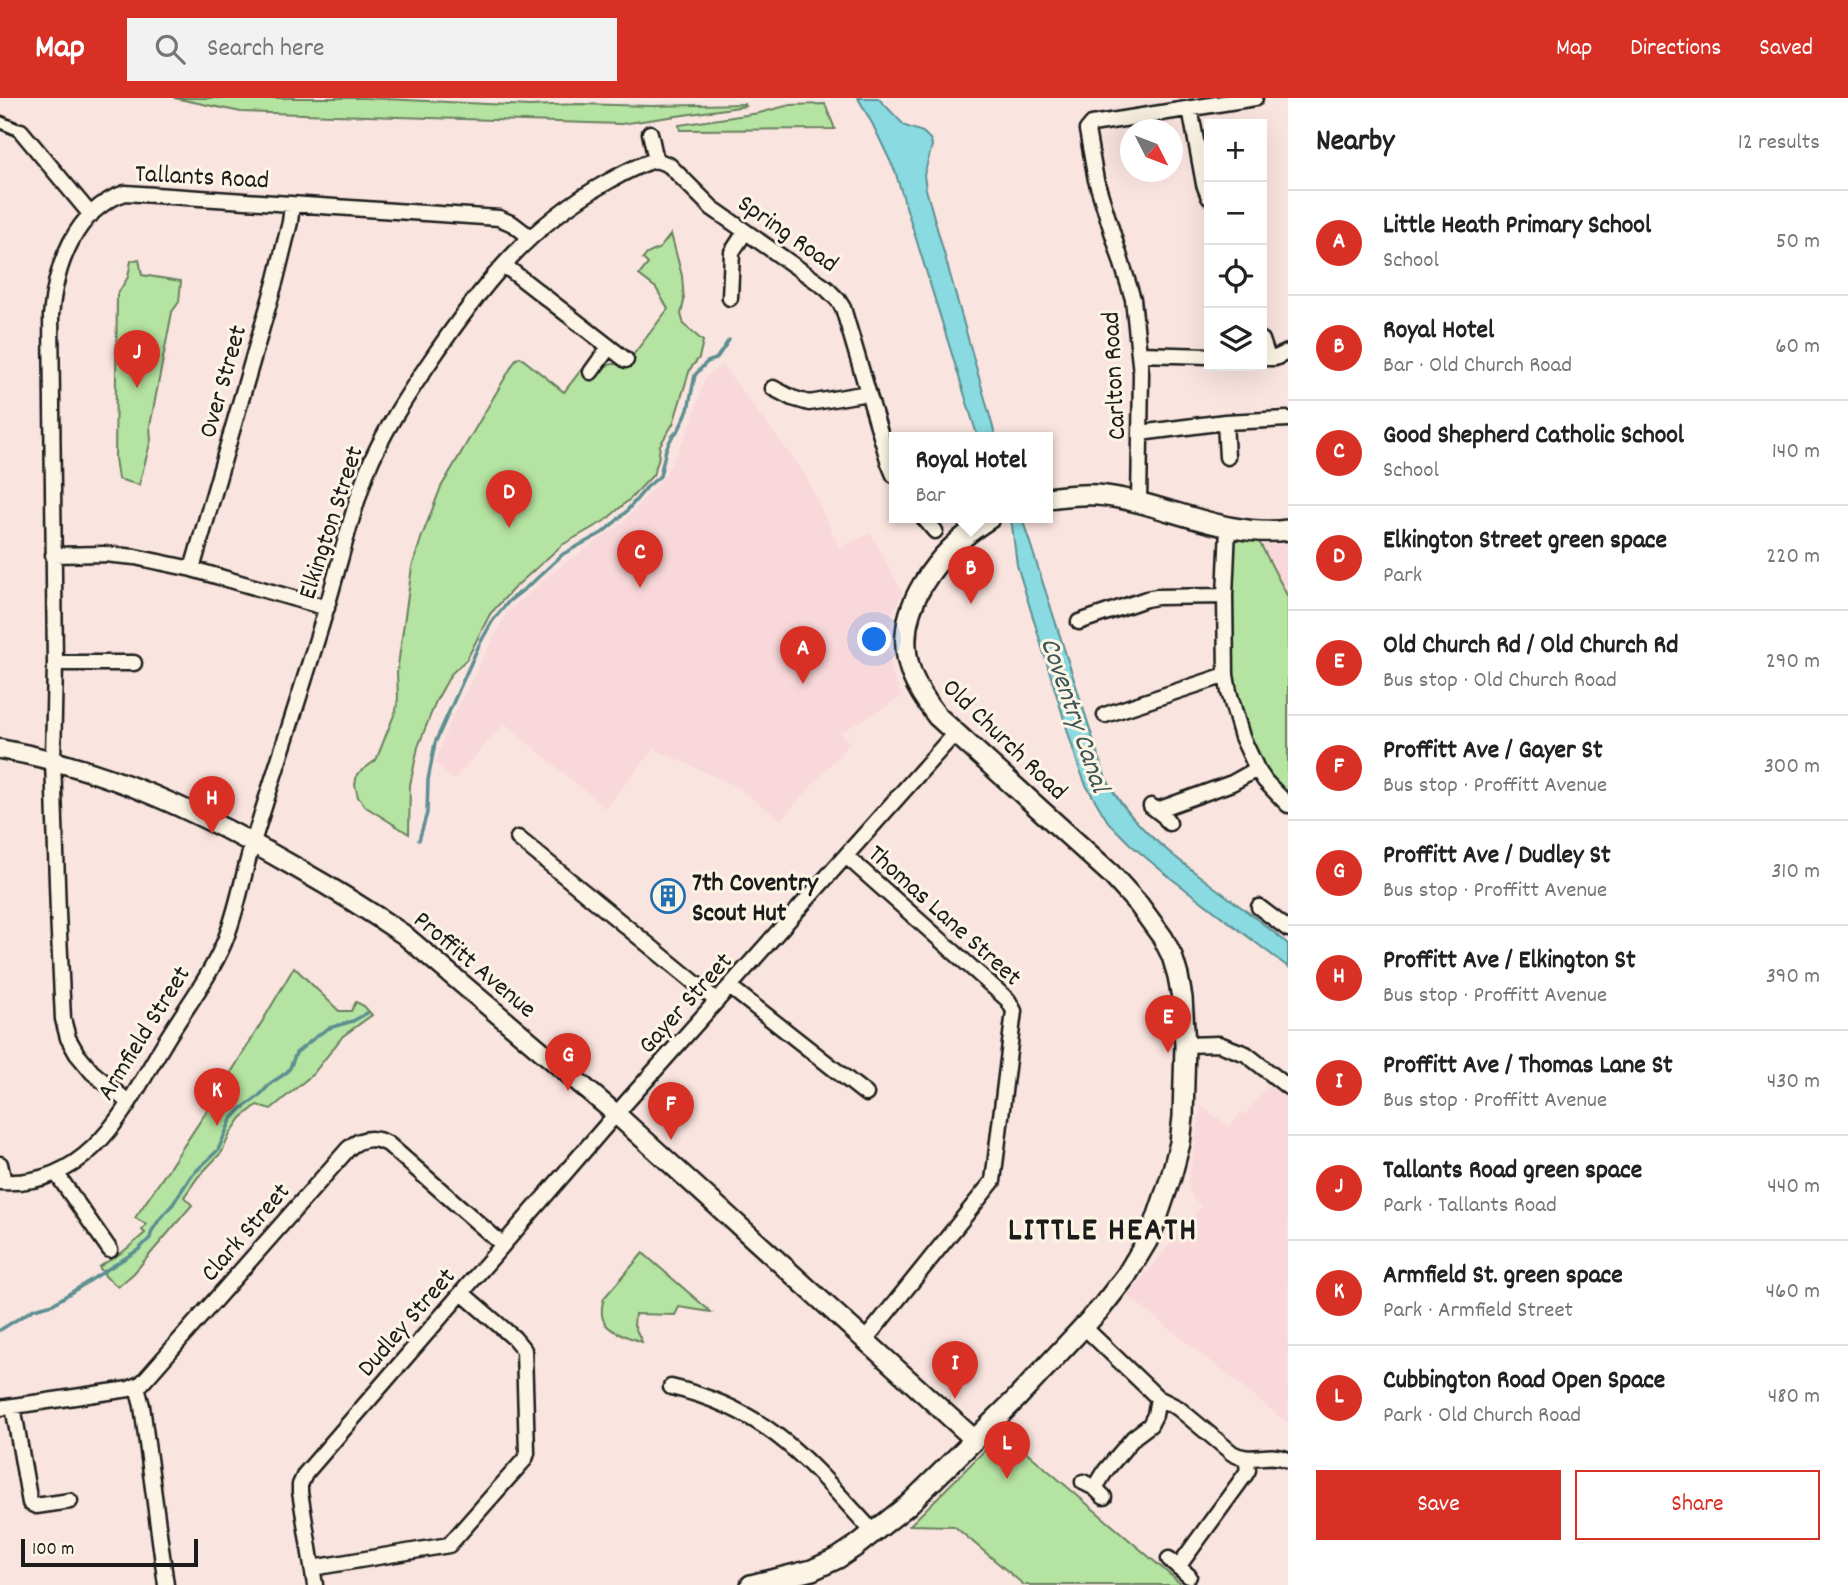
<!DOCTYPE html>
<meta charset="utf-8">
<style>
:root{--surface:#fff;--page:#f2f2f2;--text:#222;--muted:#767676;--line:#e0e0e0;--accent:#d93025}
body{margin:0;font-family:Dekko,sans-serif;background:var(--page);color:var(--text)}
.controls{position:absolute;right:21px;top:21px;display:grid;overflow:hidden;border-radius:0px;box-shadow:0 7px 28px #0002}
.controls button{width:63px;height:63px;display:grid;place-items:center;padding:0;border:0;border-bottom:2px solid var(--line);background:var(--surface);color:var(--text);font:35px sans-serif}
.compass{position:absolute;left:1120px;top:21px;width:63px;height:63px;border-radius:50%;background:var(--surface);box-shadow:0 7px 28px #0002;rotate:132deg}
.scale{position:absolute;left:21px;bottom:18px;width:177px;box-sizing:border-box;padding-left:7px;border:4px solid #1c1c1c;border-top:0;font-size:19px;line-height:24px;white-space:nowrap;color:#1c1c1c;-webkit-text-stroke:5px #fcf5e5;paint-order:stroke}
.you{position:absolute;left:875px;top:542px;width:24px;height:24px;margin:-18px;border:5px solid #fff;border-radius:50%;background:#1a73e8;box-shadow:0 0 0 10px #1a73e833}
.badge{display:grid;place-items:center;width:46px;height:46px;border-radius:50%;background:var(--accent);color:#fff;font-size:23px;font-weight:700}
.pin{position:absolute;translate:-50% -58px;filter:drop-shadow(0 2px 4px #0008)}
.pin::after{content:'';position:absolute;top:37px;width:24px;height:21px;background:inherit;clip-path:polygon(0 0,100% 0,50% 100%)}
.popup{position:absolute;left:889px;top:334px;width:164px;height:91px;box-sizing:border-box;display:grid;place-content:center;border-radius:0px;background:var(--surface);filter:drop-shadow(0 2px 5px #0005);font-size:23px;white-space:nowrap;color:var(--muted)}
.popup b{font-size:26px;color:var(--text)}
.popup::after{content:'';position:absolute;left:50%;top:100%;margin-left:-14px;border:14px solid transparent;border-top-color:var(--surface)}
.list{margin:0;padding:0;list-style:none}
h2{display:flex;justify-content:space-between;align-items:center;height:91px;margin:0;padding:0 28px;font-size:30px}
h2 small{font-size:23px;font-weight:400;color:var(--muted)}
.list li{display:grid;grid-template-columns:46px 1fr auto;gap:21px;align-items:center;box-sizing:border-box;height:105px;padding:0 28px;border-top:2px solid var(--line)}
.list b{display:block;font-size:26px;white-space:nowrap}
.list p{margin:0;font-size:23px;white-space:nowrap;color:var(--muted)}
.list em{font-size:23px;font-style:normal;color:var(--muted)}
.actions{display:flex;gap:14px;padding:21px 28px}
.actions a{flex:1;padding:16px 0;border:2px solid var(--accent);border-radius:0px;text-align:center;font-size:24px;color:var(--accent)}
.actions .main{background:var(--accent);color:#fff}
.icon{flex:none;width:38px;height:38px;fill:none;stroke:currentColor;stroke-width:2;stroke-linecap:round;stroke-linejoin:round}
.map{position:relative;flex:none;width:1288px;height:1487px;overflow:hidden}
header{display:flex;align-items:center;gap:42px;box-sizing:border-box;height:98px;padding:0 35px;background:var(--accent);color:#fff}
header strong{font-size:33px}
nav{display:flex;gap:38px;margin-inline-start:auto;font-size:24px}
.search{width:490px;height:63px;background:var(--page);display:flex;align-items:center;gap:18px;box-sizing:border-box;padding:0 24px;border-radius:0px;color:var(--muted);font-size:26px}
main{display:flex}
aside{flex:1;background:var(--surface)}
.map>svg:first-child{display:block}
.built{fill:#f9d8db}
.green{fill:#b5e3a1;stroke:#68805e;stroke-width:2}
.water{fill:#89dbe1;stroke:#5d8f92;stroke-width:2}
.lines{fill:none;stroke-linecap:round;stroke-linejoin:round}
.stream{stroke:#5d8f92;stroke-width:3.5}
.pedestrian-casing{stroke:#1c1c1c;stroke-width:16}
.minor-casing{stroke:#1c1c1c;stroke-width:19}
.tertiary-casing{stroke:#1c1c1c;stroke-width:23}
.secondary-casing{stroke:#1c1c1c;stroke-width:24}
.pedestrian{stroke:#fcf5e5;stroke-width:10}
.minor{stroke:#fcf5e5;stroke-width:14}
.tertiary{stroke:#fcf5e5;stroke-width:18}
.secondary{stroke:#fcf5e5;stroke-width:19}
.labels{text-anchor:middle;stroke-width:6;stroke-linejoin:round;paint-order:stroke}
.street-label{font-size:26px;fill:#1c1c1c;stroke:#fcf5e5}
.poi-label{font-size:26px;font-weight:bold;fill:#1c1c1c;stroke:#fcf5e5;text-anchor:start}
.water-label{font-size:28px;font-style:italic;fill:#3d5557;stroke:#fcf5e5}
.district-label{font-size:33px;font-weight:bold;letter-spacing:2px;fill:#1c1c1c;stroke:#fcf5e5}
</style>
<header>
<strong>Map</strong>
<div class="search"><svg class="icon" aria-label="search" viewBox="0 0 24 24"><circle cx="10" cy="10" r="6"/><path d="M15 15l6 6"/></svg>Search here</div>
<nav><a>Map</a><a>Directions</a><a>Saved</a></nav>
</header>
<main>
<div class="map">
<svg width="1288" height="1487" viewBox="0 0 1288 1487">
<rect width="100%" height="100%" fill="#fae4df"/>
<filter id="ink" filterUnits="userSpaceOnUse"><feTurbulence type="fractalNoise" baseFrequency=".0143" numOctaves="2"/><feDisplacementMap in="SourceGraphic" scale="14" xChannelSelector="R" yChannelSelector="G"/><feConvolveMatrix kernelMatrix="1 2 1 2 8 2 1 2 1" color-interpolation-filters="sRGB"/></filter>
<g filter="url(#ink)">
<path class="built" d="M 722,267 L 805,376 L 839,449 L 871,435 L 903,495 L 893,513 L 888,544 L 891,573 L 902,599 L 840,635 L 850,645 L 781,722 L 734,687 L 654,651 L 605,710 L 504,625 L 454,682 L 435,665 L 447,630 L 507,514 L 563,466 L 622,426 L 666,376 L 692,324 L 705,279 Z
M 1288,446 L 1288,499 L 1261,447 Z
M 1272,984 L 1288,996 L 1288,1325 L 1128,1198 L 1201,1108 L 1193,1100 L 1189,1092 L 1188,1083 L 1194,1055 L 1201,1007 L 1229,1029 L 1241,1015 L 1244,1017 Z"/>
<path class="green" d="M 174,0 L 366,0 L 529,8 L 579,6 L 651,8 L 744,6 L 746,8 L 621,26 L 241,14 Z
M 825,6 L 835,31 L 680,32 L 679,27 L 759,15 L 790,7 Z
M 671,136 L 682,178 L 684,203 L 681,216 L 684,227 L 703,243 L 699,260 L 690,271 L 673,326 L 660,347 L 658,363 L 653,377 L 631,400 L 606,422 L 562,447 L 513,491 L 490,516 L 467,561 L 451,576 L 436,603 L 418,649 L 410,687 L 409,736 L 366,709 L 358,699 L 355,687 L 357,676 L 376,662 L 396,612 L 398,600 L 397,574 L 412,469 L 422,438 L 441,389 L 516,261 L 520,259 L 564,294 L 581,272 L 593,281 C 601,270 609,262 623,268 L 626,262 L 633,257 L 668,211 L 656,190 L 639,177 L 648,166 L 643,161 L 647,156 L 660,150 Z
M 139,161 L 142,177 L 181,183 L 179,204 L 172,214 L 150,328 L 151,342 L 139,387 L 118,381 L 115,360 L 117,197 L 128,179 L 131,163 Z
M 1230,432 L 1255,439 L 1261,447 L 1288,499 L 1288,704 L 1259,669 L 1233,593 Z
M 294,869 L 339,913 L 351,913 L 356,904 L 364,908 L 372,917 L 343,938 L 313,976 L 271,1011 L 257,1007 L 241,1020 L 230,1036 L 222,1054 L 198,1079 L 184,1099 L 192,1107 L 134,1175 L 118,1189 L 106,1179 L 99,1169 L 124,1153 L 145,1135 L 142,1132 L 146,1126 L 135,1120 C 192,1038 245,955 294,869 Z
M 643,1155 L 711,1214 L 679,1209 L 675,1217 L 635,1216 L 634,1227 L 642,1244 C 618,1235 594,1232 604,1200 Z
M 1003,1334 L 1182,1487 L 1024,1487 L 954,1428 L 910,1427 Z"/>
<path class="water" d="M 858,0 L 878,0 L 905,28 L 923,34 L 931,42 L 932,48 L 924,77 L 926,91 L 996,340 L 978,340 L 895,73 L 873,27 Z
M 1011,420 L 1022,420 L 1105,678 C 1127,725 1170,755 1210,786 C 1236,805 1263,825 1288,846 L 1288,869 L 1168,778 L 1131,747 L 1108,724 L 1086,687 L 1078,667 L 1017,467 Z"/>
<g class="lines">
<path class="stream" d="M 419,742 L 427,715 L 428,682 L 435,645 L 479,547 L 493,522 L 509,503 L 532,485 L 563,456 L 602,435 L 614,425 L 625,415 L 647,389 L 660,378 L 666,351 L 672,339 L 679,331 L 688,312 L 695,277 L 707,264 L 716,261 L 729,242
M 0,1232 L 34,1211 L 53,1206 L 138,1152 L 150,1140 L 152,1133 L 159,1122 L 173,1106 L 191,1078 L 218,1052 L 231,1022 L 241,1011 L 259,998 L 271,985 L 286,975 L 290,970 L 296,955 L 318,937 L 329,930 L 353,923 L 367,915"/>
<g class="pedestrian-casing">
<path id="pedestrian" d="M 0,24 L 21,33"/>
</g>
<g class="minor-casing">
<path id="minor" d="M 1190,10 L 1204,86 L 1209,99
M 21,33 L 91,117
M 650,35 L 656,62 L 669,67 L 712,110 L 826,190 L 838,202 L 843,210 L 889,365 L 894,377
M 504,167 L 626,262
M 730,200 L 732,154 L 745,134
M 1262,242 L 1268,260
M 1140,256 L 1209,258
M 1262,260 L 1275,260 L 1288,254
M 591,274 L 609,249
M 773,290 L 792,300 L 809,305 L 868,295
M 1225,324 L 1227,359
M 1140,335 L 1225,324 L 1288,321
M 1139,405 L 1141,275 L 1133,201 L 1096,82 L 1087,32 L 1092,26 L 1255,0
M 924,420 L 935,433
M 1228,429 L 1225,498 L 1226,577 L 1229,594 L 1242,639 L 1257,671 L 1265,683 L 1288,707
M 53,457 L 104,456 L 135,459 L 192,471 L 327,510
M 192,471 L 276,181 L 290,124 L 292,107
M 1079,524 L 1146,501 L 1157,499 L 1225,498
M 55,565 L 134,565
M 1105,617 L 1226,577
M 1151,708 L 1164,718 L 1169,725
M 1157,712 L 1232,685 L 1257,671
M 518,740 L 717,903
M 846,758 L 1008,902 L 1014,913 L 993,1083 L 865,1242
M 1259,809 L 1288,831
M 730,889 L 866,996
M 1185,947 L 1219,946 L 1246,956 L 1288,989
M 128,1004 L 92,974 L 77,956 L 68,940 L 63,921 L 58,815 L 53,662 L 55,565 L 51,218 C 55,170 74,112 125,95 L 499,120 L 513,126 L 530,139
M 0,1066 L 4,1084
M 56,1075 L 110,1152
M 0,1084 C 93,1090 127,1006 168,939 C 187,908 210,878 224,845 C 238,812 243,775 254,741 C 278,663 304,586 327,508 C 340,464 351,417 367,373 C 382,336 405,301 427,268 C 479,191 527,128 609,83 C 624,75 639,66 656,62
M 1084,1229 L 1158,1300 L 1178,1310 L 1232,1355 C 1249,1366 1270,1353 1288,1362
M 137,1289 L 142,1308 L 166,1487
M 671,1289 C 770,1312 809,1364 874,1435
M 13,1308 L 30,1405 L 36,1408 L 70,1403
M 0,1310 L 129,1291 L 142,1285 L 348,1051 C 360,1040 373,1038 388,1046 L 503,1147
M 1083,1384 L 1095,1390 L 1104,1399
M 1095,1390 L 1106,1372 L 1134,1339 L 1150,1327 L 1155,1317 L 1158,1300
M 1169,1461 L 1189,1478
M 1178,1469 L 1245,1377 L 1248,1372 L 1246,1360
M 312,1470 L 449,1447 L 525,1361 L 527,1355 L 524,1252 L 514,1240 L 462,1195
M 315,1487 L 300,1394 L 300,1387 L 305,1376 L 616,1016 L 955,635"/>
</g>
<g class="tertiary-casing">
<path id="tertiary" d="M 0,651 C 106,670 202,715 295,769 C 332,790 368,812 403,836 L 616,1016 L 975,1342"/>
</g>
<g class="secondary-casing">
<path id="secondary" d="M 1048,400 C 1064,398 1080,396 1097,397 C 1159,402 1225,441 1288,432
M 751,1487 L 812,1472 L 838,1460 L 856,1448 L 908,1407 L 1016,1301 L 1101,1210 L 1126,1178 L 1147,1143 L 1156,1123 L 1171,1079 L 1180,1045 L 1183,1019 L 1185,947 L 1182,900 L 1178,878 L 1172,858 L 1163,840 L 1139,807 L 1111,776 L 937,618 C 927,605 918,592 912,577 C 888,512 939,452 990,420"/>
</g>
<use href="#pedestrian" class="pedestrian"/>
<use href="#minor" class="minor"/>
<use href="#tertiary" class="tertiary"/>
<use href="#secondary" class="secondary"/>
</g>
</g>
<defs>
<g id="building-ring" transform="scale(1.75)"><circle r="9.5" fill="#fcf5e5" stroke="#1f6fb2" stroke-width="1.5"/><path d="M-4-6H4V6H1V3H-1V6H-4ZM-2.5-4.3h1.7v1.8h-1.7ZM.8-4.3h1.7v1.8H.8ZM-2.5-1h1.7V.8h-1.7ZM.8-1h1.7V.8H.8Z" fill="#1f6fb2"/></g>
</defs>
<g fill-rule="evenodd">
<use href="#building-ring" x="668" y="798"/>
</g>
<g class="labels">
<g class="street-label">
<text transform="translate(202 77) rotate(3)" y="9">Tallants Road</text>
<text transform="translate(789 134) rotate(35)" y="9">Spring Road</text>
<text transform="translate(1112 278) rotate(-93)" y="9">Carlton Road</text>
<text transform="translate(221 283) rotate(-74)" y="9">Over Street</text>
<text transform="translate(329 424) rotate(-72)" y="9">Elkington Street</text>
<text transform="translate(1006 640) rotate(44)" y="9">Old Church Road</text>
<text transform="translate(946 816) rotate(42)" y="9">Thomas Lane Street</text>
<text transform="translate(476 865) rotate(40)" y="9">Proffitt Avenue</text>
<text transform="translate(684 904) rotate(-48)" y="9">Gayer Street</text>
<text transform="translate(142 934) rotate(-58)" y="9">Armfield Street</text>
<text transform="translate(244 1133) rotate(-49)" y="9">Clark Street</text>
<text transform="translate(405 1223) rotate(-49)" y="9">Dudley Street</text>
</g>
<g class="poi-label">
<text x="692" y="792">7th Coventry<tspan x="692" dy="30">Scout Hut</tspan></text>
</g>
<g class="water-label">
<text transform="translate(1077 616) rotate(71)" y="10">Coventry Canal</text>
</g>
<g class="district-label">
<text x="1103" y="1141">LITTLE HEATH</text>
</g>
</g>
</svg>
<div class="controls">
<button>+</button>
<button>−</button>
<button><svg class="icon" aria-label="locate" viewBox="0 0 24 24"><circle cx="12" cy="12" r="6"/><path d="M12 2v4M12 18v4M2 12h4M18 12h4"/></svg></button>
<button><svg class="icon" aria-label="layers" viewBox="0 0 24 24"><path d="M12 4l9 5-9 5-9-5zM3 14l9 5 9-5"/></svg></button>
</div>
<svg class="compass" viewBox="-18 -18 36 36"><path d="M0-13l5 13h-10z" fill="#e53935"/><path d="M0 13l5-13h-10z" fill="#767676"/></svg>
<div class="scale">100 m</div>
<div class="you"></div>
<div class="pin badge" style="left:803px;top:586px">A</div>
<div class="pin badge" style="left:971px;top:506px">B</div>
<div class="popup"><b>Royal Hotel</b>Bar</div>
<div class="pin badge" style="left:640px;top:490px">C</div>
<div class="pin badge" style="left:509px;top:430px">D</div>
<div class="pin badge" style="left:1168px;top:955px">E</div>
<div class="pin badge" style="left:671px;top:1042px">F</div>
<div class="pin badge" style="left:568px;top:993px">G</div>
<div class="pin badge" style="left:212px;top:736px">H</div>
<div class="pin badge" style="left:955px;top:1301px">I</div>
<div class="pin badge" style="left:137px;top:290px">J</div>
<div class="pin badge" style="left:217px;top:1028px">K</div>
<div class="pin badge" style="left:1007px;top:1381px">L</div>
</div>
<aside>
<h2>Nearby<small>12 results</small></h2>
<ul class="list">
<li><span class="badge">A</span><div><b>Little Heath Primary School</b><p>School</p></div><em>50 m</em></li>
<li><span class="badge">B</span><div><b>Royal Hotel</b><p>Bar · Old Church Road</p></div><em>60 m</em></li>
<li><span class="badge">C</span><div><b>Good Shepherd Catholic School</b><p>School</p></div><em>140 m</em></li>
<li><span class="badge">D</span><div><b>Elkington Street green space</b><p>Park</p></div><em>220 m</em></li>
<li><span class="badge">E</span><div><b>Old Church Rd / Old Church Rd</b><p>Bus stop · Old Church Road</p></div><em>290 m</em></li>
<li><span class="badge">F</span><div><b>Proffitt Ave / Gayer St</b><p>Bus stop · Proffitt Avenue</p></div><em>300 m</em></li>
<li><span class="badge">G</span><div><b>Proffitt Ave / Dudley St</b><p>Bus stop · Proffitt Avenue</p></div><em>310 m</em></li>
<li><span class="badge">H</span><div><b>Proffitt Ave / Elkington St</b><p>Bus stop · Proffitt Avenue</p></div><em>390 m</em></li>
<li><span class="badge">I</span><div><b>Proffitt Ave / Thomas Lane St</b><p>Bus stop · Proffitt Avenue</p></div><em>430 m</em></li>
<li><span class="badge">J</span><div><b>Tallants Road green space</b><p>Park · Tallants Road</p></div><em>440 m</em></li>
<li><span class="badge">K</span><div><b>Armfield St. green space</b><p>Park · Armfield Street</p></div><em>460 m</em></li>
<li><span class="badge">L</span><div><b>Cubbington Road Open Space</b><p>Park · Old Church Road</p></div><em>480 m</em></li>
</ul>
<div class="actions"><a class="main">Save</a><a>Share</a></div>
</aside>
</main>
